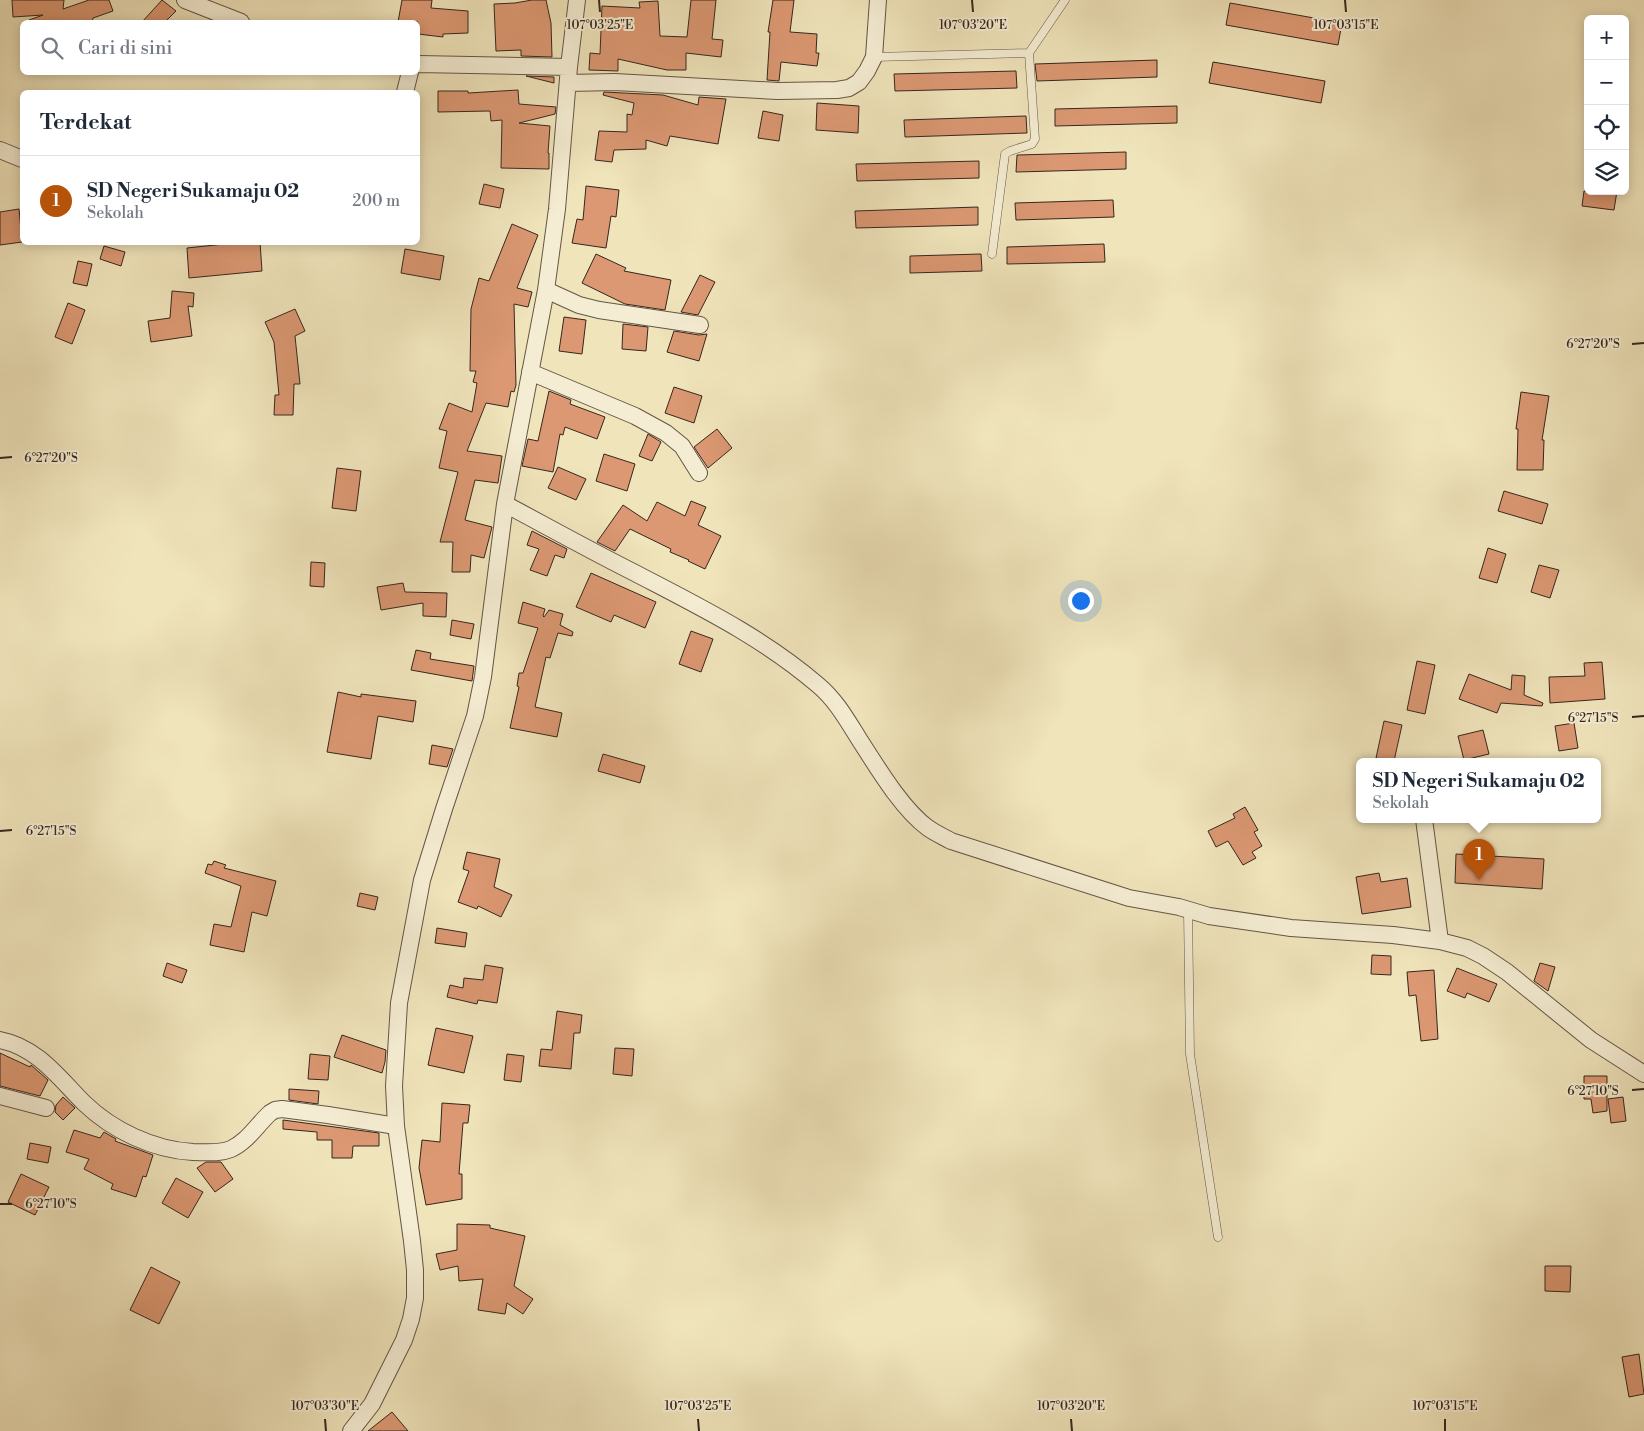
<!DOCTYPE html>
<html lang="id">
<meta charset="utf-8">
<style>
:root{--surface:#fff;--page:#f2f2f3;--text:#1f2937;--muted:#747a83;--line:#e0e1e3;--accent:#b45309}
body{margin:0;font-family:"Libre Bodoni",serif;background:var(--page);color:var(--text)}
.controls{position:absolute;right:15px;top:15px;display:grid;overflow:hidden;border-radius:8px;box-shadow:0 2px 12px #0003}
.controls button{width:45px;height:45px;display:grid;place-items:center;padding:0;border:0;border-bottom:1px solid var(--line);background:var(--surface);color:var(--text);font:25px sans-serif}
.you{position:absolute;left:1080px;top:600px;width:18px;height:18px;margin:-12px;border:4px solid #fff;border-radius:50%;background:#1a73e8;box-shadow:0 0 0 8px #1a73e833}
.badge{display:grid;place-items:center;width:32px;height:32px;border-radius:50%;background:var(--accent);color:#fff;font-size:16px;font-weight:700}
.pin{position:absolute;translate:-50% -41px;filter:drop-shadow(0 1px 2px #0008)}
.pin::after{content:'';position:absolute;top:26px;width:18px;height:15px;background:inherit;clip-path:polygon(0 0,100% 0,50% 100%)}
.popup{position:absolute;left:1356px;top:758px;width:245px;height:65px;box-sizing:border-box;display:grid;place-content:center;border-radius:8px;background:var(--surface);filter:drop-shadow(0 1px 4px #0005);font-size:16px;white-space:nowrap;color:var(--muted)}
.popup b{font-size:19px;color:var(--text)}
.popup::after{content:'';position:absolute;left:50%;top:100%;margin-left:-10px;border:10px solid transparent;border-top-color:var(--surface)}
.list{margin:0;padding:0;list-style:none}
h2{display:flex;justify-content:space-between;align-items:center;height:65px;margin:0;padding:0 20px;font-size:21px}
h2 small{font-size:16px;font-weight:400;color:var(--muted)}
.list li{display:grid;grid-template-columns:32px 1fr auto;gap:15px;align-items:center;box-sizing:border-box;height:90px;padding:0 20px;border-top:1px solid var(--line)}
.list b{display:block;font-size:19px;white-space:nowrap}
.list p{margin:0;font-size:16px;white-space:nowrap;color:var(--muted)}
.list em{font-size:16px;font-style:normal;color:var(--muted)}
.icon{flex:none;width:28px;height:28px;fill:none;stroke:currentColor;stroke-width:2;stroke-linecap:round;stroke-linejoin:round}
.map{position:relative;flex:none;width:1644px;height:1431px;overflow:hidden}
.search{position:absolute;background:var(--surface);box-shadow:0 2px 12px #0003;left:20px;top:20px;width:400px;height:55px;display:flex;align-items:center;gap:12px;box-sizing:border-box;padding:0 18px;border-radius:8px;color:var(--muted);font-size:19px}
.panel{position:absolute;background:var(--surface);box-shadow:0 2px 12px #0003;left:20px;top:90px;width:400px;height:155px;border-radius:8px}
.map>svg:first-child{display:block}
.building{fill:#db9872;stroke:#36261e}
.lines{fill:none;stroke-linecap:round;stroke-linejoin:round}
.service-casing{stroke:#645645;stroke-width:9}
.minor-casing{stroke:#645645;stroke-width:18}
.service{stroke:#f5edd3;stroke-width:8}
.minor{stroke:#f5edd3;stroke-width:16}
.ticks{fill:none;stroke:#36261e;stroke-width:2}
.ticks-label{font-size:12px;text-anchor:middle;fill:#36261e;stroke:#f5edd3;stroke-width:4;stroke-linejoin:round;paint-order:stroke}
</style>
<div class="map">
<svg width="1644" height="1431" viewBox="0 0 1644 1431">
<rect width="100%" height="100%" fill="#f0e4bb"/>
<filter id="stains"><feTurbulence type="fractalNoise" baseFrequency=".004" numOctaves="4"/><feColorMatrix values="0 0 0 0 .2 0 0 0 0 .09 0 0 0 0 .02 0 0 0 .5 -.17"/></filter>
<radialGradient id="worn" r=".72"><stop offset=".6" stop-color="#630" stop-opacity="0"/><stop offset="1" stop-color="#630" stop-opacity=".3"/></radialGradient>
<path class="building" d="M 12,0 L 64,0 L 63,9 L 89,0 L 109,0 L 113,11 L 93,18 L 92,22 L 29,22 L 29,20 L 43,15 L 13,17 Z
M 162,0 L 176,11 L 165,22 L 142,22 Z
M 402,0 L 432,0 L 431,8 L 468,11 L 468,33 L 443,34 L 443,37 L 418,34 L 418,22 L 398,22 Z
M 532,0 L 546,0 L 551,23 L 552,57 L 521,56 L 521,50 L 496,51 L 494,4 L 515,3 Z
M 691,0 L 716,0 L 712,39 L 723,40 L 721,57 L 686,53 L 686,70 L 667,70 L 618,59 L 618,71 L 589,70 L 590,53 L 600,54 L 602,6 L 640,8 L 639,2 L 658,1 L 660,36 L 687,37 Z
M 773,0 L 794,0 L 790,32 L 817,34 L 816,53 L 819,53 L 817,66 L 781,62 L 779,81 L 767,80 L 770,32 L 768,32 Z
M 1230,3 L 1342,23 L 1338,45 L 1226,25 Z
M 1157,60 L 1157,77 L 1037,81 L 1035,64 Z
M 1213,62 L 1325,81 L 1321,103 L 1209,83 Z
M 1016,71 L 1017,88 L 895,91 L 894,74 Z
M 526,76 L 554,77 L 554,83 Z
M 518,90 L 519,104 L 556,107 L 555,114 L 519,123 L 550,126 L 548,153 L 549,153 L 549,169 L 501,168 L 502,120 L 491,121 L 490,111 L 438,112 L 438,91 L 468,91 L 468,93 Z
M 604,92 L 663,95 L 698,105 L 699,97 L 726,99 L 718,144 L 670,136 L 667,146 L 646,140 L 646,149 L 614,150 L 612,162 L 595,160 L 599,131 L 627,132 L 627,114 L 632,115 L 634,103 L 603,95 Z
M 817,103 L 859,106 L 858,133 L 816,130 Z
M 1177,106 L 1177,123 L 1055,126 L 1055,109 Z
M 763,111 L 783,115 L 779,141 L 758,138 Z
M 1026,116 L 1027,133 L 905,137 L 904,120 Z
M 1126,152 L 1126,169 L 1016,172 L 1017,155 Z
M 979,161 L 979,178 L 857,181 L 856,164 Z
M 484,184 L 504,189 L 500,208 L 479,204 Z
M 586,186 L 619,190 L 616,217 L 611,216 L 606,248 L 572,243 L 577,219 L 583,220 Z
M 1584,191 L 1617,191 L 1614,210 L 1582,206 Z
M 1113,200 L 1114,217 L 1016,220 L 1015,203 Z
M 978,207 L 978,225 L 856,228 L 855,211 Z
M 19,209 L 22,242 L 0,245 L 0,212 Z
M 512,224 L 538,235 L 517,288 L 532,292 L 528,307 L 514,304 L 516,385 L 514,392 L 511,391 L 508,407 L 486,403 L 467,451 L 502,456 L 498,483 L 475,480 L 465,520 L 492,527 L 491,531 L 484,558 L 471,555 L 470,572 L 452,572 L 453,542 L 440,542 L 458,472 L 439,468 L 447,431 L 439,429 L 449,403 L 472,412 L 477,383 L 473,382 L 476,371 L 470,371 L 471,309 L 479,278 L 489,281 Z
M 243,242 L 260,242 L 262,271 L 189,278 L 187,248 Z
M 1104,244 L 1105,262 L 1007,264 L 1007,247 Z
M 104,246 L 125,252 L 121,266 L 100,259 Z
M 405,249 L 444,256 L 440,280 L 401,273 Z
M 596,254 L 626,268 L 624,271 L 671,280 L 665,310 L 625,304 L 582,283 Z
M 981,254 L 982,271 L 910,273 L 910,256 Z
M 78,261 L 92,264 L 87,286 L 73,283 Z
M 700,275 L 715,282 L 698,315 L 681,312 Z
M 172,291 L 194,293 L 193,307 L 188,306 L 192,336 L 151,342 L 148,321 L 170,318 Z
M 68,303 L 85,310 L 72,344 L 55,337 Z
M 295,309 L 305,331 L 295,336 L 300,384 L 294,384 L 293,415 L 274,415 L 275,395 L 279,395 L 274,342 L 265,322 Z
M 564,317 L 586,320 L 582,354 L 559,351 Z
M 623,324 L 648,327 L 646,351 L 622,349 Z
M 674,331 L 699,335 L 707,334 L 699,361 L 667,352 Z
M 674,387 L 702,396 L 694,423 L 665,413 Z
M 549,391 L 571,400 L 570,404 L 605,417 L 597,439 L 565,427 L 563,435 L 560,434 L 553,472 L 522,466 L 528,439 L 538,441 Z
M 1521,392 L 1549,396 L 1542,440 L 1544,440 L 1543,470 L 1517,470 L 1518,429 L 1516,429 Z
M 717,429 L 732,448 L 708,468 L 694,447 Z
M 648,434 L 661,442 L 652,461 L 639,456 Z
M 604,454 L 635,464 L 627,491 L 596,481 Z
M 558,467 L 586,479 L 576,500 L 548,488 Z
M 337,468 L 361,471 L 356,511 L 332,508 Z
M 1504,491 L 1548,504 L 1542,524 L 1498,511 Z
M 691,501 L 706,507 L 698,525 L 721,536 L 705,569 L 688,561 L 689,560 L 670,552 L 671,549 L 630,529 L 615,551 L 597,542 L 623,505 L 647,521 L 657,502 L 685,516 Z
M 532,531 L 567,549 L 564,558 L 555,555 L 547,576 L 530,570 L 539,549 L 527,545 Z
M 1488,548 L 1506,554 L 1497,583 L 1479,578 Z
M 311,562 L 325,563 L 324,587 L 310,586 Z
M 1539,565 L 1559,570 L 1550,598 L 1531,592 Z
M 591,573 L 656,602 L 645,628 L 614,615 L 611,622 L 576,607 Z
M 403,583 L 405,592 L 447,593 L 446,617 L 423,616 L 423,603 L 381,610 L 377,587 Z
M 523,602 L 545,609 L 543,616 L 544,617 L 549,610 L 563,614 L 560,625 L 573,632 L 572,636 L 558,633 L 550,658 L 546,657 L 535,707 L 562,713 L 557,737 L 510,728 L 519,687 L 517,686 L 519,673 L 523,673 L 538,628 L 518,623 Z
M 452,620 L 474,624 L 471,639 L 450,635 Z
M 691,631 L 713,639 L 701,672 L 679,664 Z
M 416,650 L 431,653 L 430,659 L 474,666 L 472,681 L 411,670 Z
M 1417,661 L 1435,665 L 1425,714 L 1407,710 Z
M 1602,662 L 1605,699 L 1550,703 L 1549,677 L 1585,676 L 1584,663 Z
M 1469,674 L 1511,690 L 1512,675 L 1525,676 L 1524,695 L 1543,703 L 1542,706 L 1501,703 L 1497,713 L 1459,699 Z
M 338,692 L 361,697 L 361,694 L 416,701 L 413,722 L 378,716 L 371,759 L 327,752 Z
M 1384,721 L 1402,725 L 1394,761 L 1376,758 Z
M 1574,723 L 1578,748 L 1559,751 L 1555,726 Z
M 1483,730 L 1489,754 L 1464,760 L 1458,736 Z
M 432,745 L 453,749 L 447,767 L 429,764 Z
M 603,754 L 645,766 L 640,783 L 598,771 Z
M 1245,807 L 1258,830 L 1254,832 L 1262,846 L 1252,852 L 1256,858 L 1243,865 L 1228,841 L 1216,847 L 1208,831 L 1235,818 L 1233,814 Z
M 467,852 L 500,859 L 494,887 L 512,895 L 501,917 L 478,906 L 477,909 L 458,902 L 469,871 L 463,869 Z
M 1456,854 L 1544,859 L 1542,889 L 1455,883 Z
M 214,861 L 226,865 L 224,868 L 276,881 L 267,916 L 252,912 L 244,952 L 210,945 L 214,924 L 231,927 L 241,886 L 205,873 L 208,864 L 212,865 Z
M 1379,873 L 1381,882 L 1407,878 L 1411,907 L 1362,914 L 1356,877 Z
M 360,893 L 378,897 L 375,910 L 357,906 Z
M 437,928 L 467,933 L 465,947 L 435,943 Z
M 1372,955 L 1391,956 L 1391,975 L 1371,974 Z
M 167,963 L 187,970 L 182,983 L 163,976 Z
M 1540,963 L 1555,967 L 1548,991 L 1534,981 Z
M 485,965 L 503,968 L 497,1003 L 478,1000 L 477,1004 L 447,997 L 450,985 L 463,988 L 464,978 L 483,980 Z
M 1457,968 L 1497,984 L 1489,1002 L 1467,993 L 1465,998 L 1447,991 Z
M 1434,970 L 1438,1039 L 1421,1041 L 1416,995 L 1409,996 L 1407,972 Z
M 557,1011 L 582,1015 L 580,1033 L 574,1033 L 571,1069 L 539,1066 L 541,1049 L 552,1050 Z
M 436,1028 L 473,1036 L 464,1073 L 428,1065 Z
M 342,1035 L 386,1050 L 385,1062 L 382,1073 L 334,1057 Z
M 615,1048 L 634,1049 L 632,1076 L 613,1074 Z
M 0,1053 L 30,1067 L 31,1065 L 48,1080 L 40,1096 L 0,1086 Z
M 310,1054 L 330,1056 L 328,1080 L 308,1079 Z
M 507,1054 L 524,1056 L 521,1082 L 504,1080 Z
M 1584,1076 L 1607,1076 L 1607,1111 L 1593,1113 L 1591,1099 L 1584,1099 Z
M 289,1089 L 319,1091 L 318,1104 L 289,1100 Z
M 63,1097 L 75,1108 L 63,1120 L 55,1112 L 56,1105 Z
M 1623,1097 L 1626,1121 L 1611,1123 L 1608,1099 Z
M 442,1103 L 470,1105 L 468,1123 L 463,1123 L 459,1174 L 462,1174 L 462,1199 L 426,1205 L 419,1168 L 422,1140 L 440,1142 Z
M 283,1120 L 379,1133 L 379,1146 L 353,1146 L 352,1158 L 332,1158 L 332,1140 L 317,1140 L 317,1132 L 283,1129 Z
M 74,1130 L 100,1138 L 104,1132 L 116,1139 L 115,1141 L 153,1155 L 146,1177 L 143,1176 L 136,1197 L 111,1189 L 113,1184 L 84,1169 L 89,1159 L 66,1152 Z
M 30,1143 L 51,1147 L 48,1163 L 27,1159 Z
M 206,1162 L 221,1162 L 233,1179 L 215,1192 L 197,1168 Z
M 21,1174 L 49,1187 L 35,1215 L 8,1202 Z
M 176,1178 L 203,1192 L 188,1218 L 162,1203 Z
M 457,1224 L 490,1225 L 490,1228 L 525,1236 L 514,1286 L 533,1299 L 523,1314 L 507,1303 L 505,1314 L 478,1310 L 483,1279 L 459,1281 L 458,1266 L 440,1270 L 436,1254 L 457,1250 Z
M 1545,1266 L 1571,1266 L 1570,1292 L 1545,1291 Z
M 151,1267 L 180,1282 L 159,1324 L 130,1310 Z
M 1639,1354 L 1644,1394 L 1629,1397 L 1622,1357 Z
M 392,1412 L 408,1431 L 368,1431 Z"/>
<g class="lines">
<g class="service-casing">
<path id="service" d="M 874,57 L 1029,53
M 992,254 L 1005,154 L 1010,151 L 1032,144 L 1035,139 L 1029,53 L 1065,0
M 1188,911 L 1190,1054 L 1218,1237"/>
</g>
<g class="minor-casing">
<path id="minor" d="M 185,0 L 241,22
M 418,64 L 569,67
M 568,83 L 615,82 L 778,91 L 837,90 L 849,88 L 859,82 L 867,71 L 874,57 L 878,0
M 405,92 L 410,72
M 0,150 L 22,159
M 546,290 L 579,305 L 599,310 L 700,325
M 530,372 L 635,416 L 666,433 L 682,446 L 699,473
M 505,504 C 548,527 591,551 635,573 C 700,607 762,637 818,685 C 836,700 847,720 859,739 C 877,767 902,809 928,828 C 935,833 944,837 951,841 L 1129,898 L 1179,907 L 1209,916 L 1291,928 L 1393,935 L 1440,941 L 1467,948 L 1483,956 L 1507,972 L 1591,1040 L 1644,1074
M 1424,819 L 1440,941
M 0,1040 C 37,1047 59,1078 84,1103 C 112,1130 153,1150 193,1152 C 205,1152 219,1154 231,1149 C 247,1142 257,1125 270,1113 L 275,1110 L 282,1109 L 328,1115 L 396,1126
M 0,1096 L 46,1108
M 351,1431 L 372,1404 L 404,1340 L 411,1319 L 415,1298 L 415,1270 L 412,1241 L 396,1126 L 394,1086 L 399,1003 L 422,880 L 444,809 L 475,716 L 483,677 L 505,504 L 546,290 L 557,209 L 569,67 L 577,0"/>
</g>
<use href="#service" class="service"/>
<use href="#minor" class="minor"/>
</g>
<path class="ticks" d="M 599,0 L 600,12M 972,0 L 973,12M 1345,0 L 1346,12M 1632,344 L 1644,343M 0,458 L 12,457M 1632,717 L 1644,716M 0,831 L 12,830M 1632,1090 L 1644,1089M 0,1204 L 12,1204M 325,1419 L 326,1431M 698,1419 L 699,1431M 1071,1419 L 1072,1431M 1445,1419 L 1445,1431"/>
<g class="ticks-label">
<text x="600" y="29">107°03'25"E</text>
<text x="973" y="29">107°03'20"E</text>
<text x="1346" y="29">107°03'15"E</text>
<text x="1593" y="348">6°27'20"S</text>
<text x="51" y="462">6°27'20"S</text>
<text x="1593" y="722">6°27'15"S</text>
<text x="51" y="835">6°27'15"S</text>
<text x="1593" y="1095">6°27'10"S</text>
<text x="51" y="1208">6°27'10"S</text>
<text x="325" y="1410">107°03'30"E</text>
<text x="698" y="1410">107°03'25"E</text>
<text x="1071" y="1410">107°03'20"E</text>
<text x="1445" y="1410">107°03'15"E</text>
</g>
<rect width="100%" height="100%" filter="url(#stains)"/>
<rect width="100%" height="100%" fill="url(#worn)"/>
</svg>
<div class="controls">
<button>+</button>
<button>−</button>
<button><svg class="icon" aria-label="locate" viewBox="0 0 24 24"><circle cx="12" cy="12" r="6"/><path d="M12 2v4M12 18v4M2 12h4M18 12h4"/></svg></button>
<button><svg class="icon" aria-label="layers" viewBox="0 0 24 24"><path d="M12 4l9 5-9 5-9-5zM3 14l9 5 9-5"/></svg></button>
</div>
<div class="you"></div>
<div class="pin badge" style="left:1479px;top:880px">1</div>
<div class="popup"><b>SD Negeri Sukamaju 02</b>Sekolah</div>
<div class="search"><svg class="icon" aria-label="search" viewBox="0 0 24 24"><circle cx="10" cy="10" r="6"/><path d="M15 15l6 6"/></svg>Cari di sini</div>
<section class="panel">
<h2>Terdekat<small></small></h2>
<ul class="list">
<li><span class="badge">1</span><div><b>SD Negeri Sukamaju 02</b><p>Sekolah</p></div><em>200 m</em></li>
</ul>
</section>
</div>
